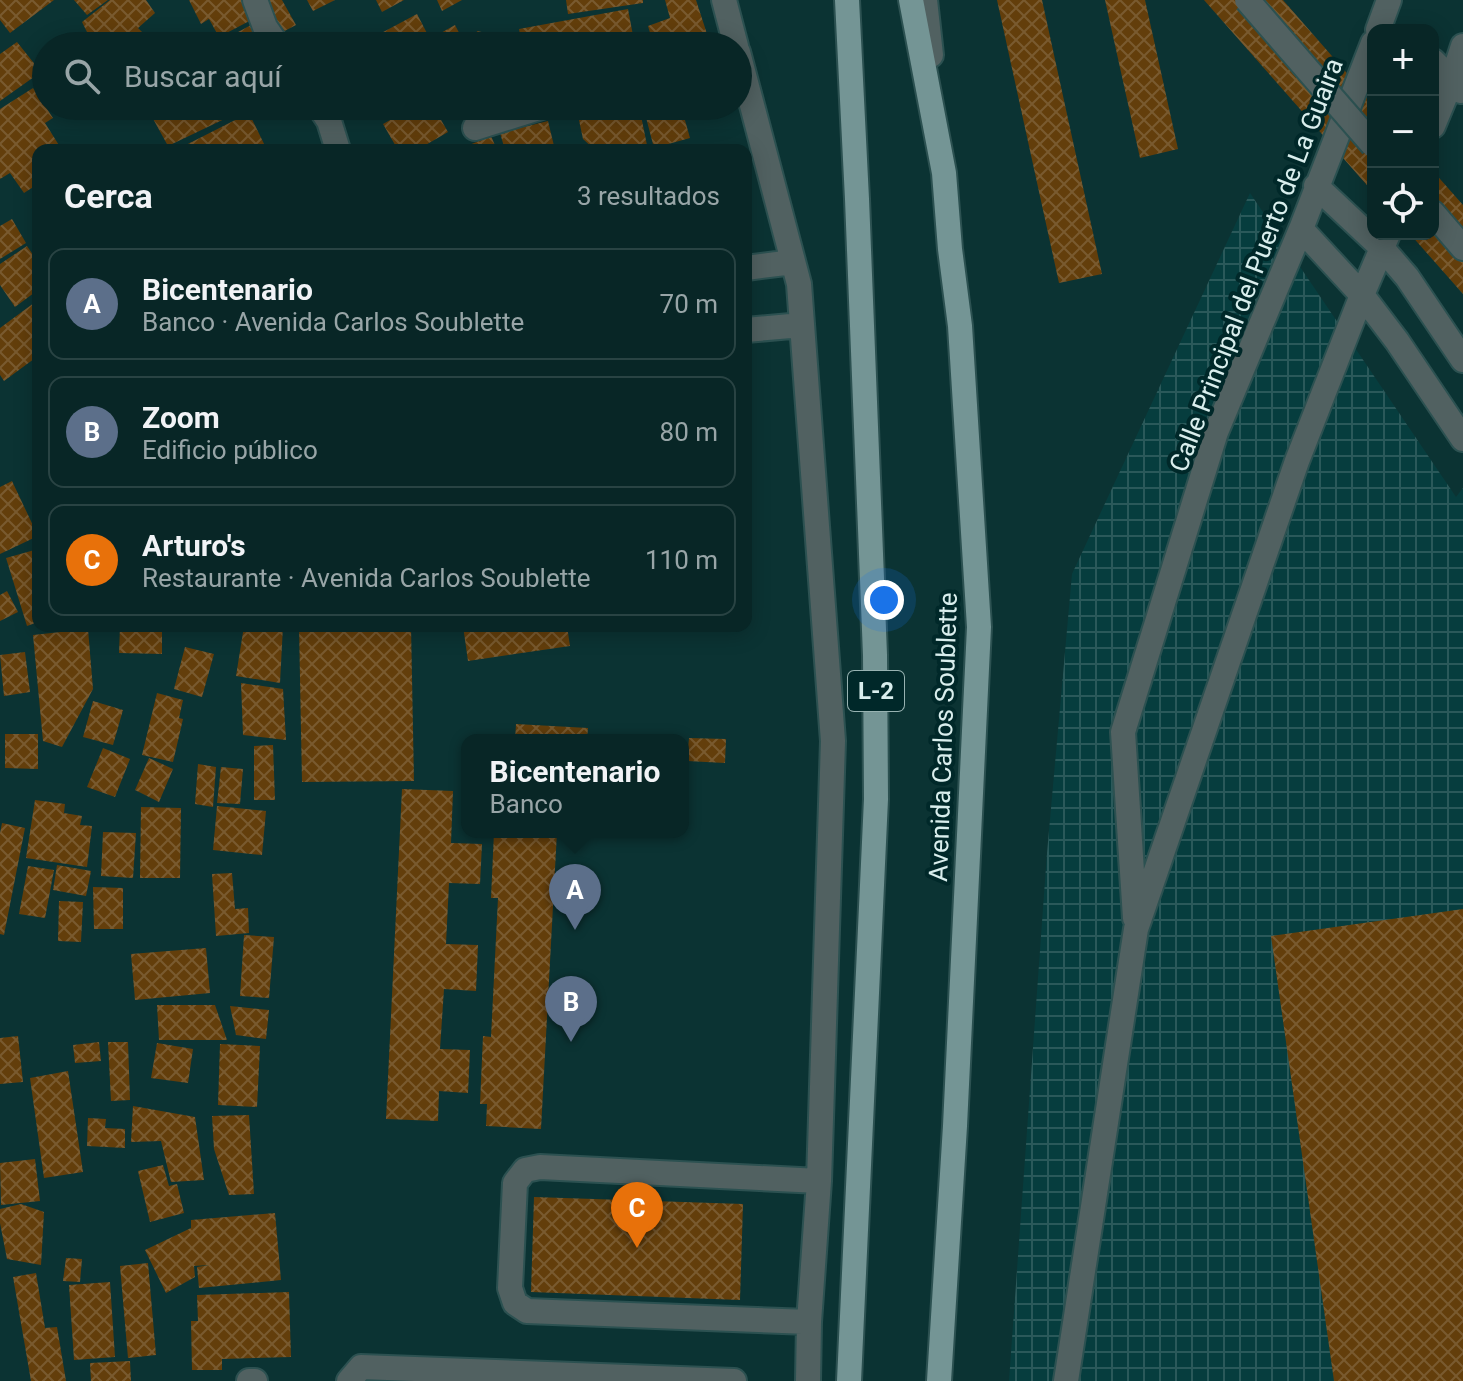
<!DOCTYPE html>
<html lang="es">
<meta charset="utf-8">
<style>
:root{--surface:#082626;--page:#163232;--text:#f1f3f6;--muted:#98a5a7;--line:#294343;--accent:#8bbbb9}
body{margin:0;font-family:Roboto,sans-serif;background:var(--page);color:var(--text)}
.controls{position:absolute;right:24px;top:24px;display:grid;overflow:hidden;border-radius:16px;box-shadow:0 4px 20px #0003}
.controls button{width:72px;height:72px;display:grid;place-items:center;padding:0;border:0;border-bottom:2px solid var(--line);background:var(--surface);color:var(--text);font:40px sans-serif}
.you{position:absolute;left:884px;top:600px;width:28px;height:28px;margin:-20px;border:6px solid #fff;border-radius:50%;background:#1a73e8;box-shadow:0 0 0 12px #1a73e833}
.badge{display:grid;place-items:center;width:52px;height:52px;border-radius:50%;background:var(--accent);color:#fff;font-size:26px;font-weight:700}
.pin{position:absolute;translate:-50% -66px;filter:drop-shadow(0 2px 4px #0008)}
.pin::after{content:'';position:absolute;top:42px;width:28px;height:24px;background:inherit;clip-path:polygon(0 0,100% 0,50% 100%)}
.popup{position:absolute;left:461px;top:734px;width:228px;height:104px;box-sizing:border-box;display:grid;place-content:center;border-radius:16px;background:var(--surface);filter:drop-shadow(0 2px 6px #0005);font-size:26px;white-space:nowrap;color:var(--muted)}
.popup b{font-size:30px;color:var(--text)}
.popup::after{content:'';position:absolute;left:50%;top:100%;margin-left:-16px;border:16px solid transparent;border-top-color:var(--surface)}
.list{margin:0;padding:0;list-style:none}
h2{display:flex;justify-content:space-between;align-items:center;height:104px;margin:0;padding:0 32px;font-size:34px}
h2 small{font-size:26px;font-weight:400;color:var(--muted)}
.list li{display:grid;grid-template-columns:52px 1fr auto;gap:24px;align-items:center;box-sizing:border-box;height:112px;margin:0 16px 16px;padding:0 16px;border:2px solid var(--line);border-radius:16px}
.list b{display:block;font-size:30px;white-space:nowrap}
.list p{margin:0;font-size:26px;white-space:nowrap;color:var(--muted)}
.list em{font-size:26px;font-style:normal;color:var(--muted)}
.icon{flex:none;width:44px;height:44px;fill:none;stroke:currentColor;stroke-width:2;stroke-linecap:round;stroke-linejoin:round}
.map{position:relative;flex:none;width:1463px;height:1381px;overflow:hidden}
.search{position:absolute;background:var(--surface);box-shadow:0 4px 20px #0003;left:32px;top:32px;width:720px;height:88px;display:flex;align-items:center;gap:20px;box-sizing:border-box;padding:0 28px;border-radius:44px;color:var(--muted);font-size:30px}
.panel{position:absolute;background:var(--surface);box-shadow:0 4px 20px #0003;left:32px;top:144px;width:720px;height:488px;border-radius:16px}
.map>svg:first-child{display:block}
.industrial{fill:url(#industrial-grid)}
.building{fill:url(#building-cross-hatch)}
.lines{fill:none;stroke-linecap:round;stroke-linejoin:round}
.minor-casing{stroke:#2c5151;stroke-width:28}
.major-casing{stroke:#2c5151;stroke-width:28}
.minor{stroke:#516161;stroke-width:24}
.major{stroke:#749595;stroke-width:24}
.minor-bridge-casing{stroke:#2c5151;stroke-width:28;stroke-linecap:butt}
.minor-bridge{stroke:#516161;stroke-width:24}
.labels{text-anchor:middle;stroke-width:8;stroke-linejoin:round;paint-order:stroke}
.shield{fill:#002829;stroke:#98b3b2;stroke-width:2}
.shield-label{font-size:24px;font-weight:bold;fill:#d9eeed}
.street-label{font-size:26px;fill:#d9eeed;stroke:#002829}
</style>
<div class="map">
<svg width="1463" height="1381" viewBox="0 0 1463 1381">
<defs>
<pattern id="industrial-grid" width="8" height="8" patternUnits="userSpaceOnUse" patternTransform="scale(2)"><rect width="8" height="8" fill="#063d3e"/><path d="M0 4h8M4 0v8" fill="none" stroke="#2a595a"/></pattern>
<pattern id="building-cross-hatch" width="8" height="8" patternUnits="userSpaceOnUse" patternTransform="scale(2)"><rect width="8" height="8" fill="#633e0b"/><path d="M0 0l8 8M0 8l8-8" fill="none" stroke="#795a2f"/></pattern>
</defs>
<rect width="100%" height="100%" fill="#0b3333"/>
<path class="industrial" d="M 1250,193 L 1456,497 L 1463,488 L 1463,1381 L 1009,1381 L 1047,853 L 1072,574 Z"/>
<path class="building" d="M 0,0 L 54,0 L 10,33 L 0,20 Z
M 74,0 L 108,0 L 87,15 Z
M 110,0 L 146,0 L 155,13 L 138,28 L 156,46 L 94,46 L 82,22 Z
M 189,0 L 261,0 L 257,17 L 219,37 L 209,19 L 201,24 Z
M 270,0 L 282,0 L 296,25 L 256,46 L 234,46 L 229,37 L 262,19 L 256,7 Z
M 307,0 L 335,0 L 313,11 Z
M 376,0 L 404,0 L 382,12 Z
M 437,0 L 462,0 L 442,11 Z
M 566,0 L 643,0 L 643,3 L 568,14 Z
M 665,0 L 696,0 L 708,37 L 679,46 L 654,46 L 648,26 L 670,18 Z
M 997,0 L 1042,0 L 1102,274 L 1059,283 Z
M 1105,0 L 1145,0 L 1178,149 L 1140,158 Z
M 1204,0 L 1283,0 L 1373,103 L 1373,192 Z
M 628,9 L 635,46 L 522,46 L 519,29 Z
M 417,14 L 430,39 L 455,25 L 466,46 L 357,46 Z
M 477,31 L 509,38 L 507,46 L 474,46 Z
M 300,35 L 306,46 L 281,46 Z
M 17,42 L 41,72 L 0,101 L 0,54 Z
M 33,88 L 53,118 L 45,123 L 62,150 L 38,150 L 38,184 L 24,193 L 10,173 L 0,179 L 0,109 Z
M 146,106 L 233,106 L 237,113 L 168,146 Z
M 415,106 L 433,106 L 448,132 L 417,150 L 398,150 L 383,124 Z
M 576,106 L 639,106 L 648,150 L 595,150 L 583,139 Z
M 643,106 L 681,106 L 690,138 L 654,148 Z
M 249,113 L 267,150 L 176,150 Z
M 548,121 L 555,150 L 505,150 L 500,133 Z
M 491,136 L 497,150 L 457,150 Z
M 1433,171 L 1463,205 L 1463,294 L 1410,234 L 1433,234 Z
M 12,219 L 26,243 L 0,259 L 0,226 Z
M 27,246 L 38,262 L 38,290 L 15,307 L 0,285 L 0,264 Z
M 38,300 L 38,356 L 4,381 L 0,375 L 0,328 Z
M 12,481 L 38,536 L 0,554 L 0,487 Z
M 38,549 L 38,622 L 27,626 L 6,558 Z
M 7,591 L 18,612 L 0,621 L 0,595 Z
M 120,626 L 162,626 L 162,654 L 119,653 Z
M 244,626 L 283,626 L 280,683 L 236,676 Z
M 299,626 L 411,626 L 414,781 L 302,782 Z
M 463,626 L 567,626 L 570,646 L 468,661 Z
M 88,629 L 93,689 L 62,747 L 43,741 L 33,635 Z
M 185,647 L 214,654 L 202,697 L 174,689 Z
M 25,652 L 30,692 L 4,696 L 0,655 Z
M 241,683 L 283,689 L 286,740 L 243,735 Z
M 157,693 L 183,700 L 179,718 L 183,719 L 173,762 L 142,755 Z
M 93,701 L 123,710 L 113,745 L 83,737 Z
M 516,724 L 588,728 L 587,740 L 515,740 Z
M 5,734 L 38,734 L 38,769 L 5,768 Z
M 689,738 L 726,739 L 725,763 L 687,761 Z
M 273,745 L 275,800 L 254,800 L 254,746 Z
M 103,748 L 130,759 L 115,797 L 87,787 Z
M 149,758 L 173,769 L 159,802 L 135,790 Z
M 198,764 L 216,767 L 213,807 L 195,804 Z
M 221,767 L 243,769 L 240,804 L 217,803 Z
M 402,789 L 453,791 L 451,843 L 482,844 L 480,884 L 449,883 L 446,944 L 478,945 L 476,991 L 444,989 L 440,1049 L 470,1050 L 468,1093 L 439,1091 L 438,1121 L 386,1119 Z
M 35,800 L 65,804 L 64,813 L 82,816 L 80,825 L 92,826 L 87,867 L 26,858 Z
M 217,806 L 266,811 L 262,855 L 213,850 Z
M 141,807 L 181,808 L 180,878 L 140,878 Z
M 2,823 L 25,828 L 4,935 L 0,934 L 0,833 Z
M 103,832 L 136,833 L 133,878 L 101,876 Z
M 494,832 L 557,832 L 541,1129 L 486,1126 L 487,1104 L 480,1104 L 483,1036 L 491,1037 L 498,898 L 491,898 Z
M 57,865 L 91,871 L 86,896 L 53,890 Z
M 28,866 L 54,870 L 45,918 L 19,914 Z
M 232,873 L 235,909 L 248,908 L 249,933 L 216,936 L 212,874 Z
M 93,887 L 123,888 L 123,929 L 94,929 Z
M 59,901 L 83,902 L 81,942 L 58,941 Z
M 1463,909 L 1463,1381 L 1334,1381 L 1271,936 Z
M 244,935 L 274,937 L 269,998 L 240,996 Z
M 206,948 L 210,993 L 135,1000 L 131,954 Z
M 157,1005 L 215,1005 L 227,1040 L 159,1040 Z
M 230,1006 L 269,1010 L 266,1039 L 236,1035 Z
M 18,1036 L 23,1082 L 0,1084 L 0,1038 Z
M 99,1042 L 101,1061 L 75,1063 L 73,1045 Z
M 108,1042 L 128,1042 L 130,1100 L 111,1101 Z
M 157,1043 L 193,1049 L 188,1083 L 151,1078 Z
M 220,1044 L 260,1046 L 257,1107 L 218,1105 Z
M 68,1071 L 83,1172 L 44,1178 L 30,1078 Z
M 133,1106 L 195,1117 L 204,1180 L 171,1182 L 161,1141 L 131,1142 Z
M 249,1115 L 254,1194 L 229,1195 L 214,1149 L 212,1116 Z
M 88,1118 L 106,1119 L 105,1128 L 125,1129 L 125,1148 L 87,1146 Z
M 35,1159 L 40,1201 L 1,1205 L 0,1163 Z
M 163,1165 L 169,1186 L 177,1184 L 184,1213 L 150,1222 L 138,1171 Z
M 534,1197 L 743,1204 L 740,1300 L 531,1292 Z
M 21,1204 L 44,1212 L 41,1265 L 7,1259 L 0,1223 L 0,1209 Z
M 275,1213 L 281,1280 L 199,1288 L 197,1267 L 209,1265 L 194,1266 L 195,1277 L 166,1293 L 145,1250 L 191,1228 L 191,1220 Z
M 66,1258 L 82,1259 L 80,1282 L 63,1281 Z
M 148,1263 L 156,1355 L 128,1358 L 120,1266 Z
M 36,1273 L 45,1328 L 57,1327 L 66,1381 L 31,1381 L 13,1277 Z
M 110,1282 L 115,1357 L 74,1360 L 69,1285 Z
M 289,1292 L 291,1357 L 222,1359 L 222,1370 L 192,1370 L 191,1321 L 198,1321 L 197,1295 Z
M 130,1361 L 131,1381 L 91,1381 L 90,1363 Z"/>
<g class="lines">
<g class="minor-casing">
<path id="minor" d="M 255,0 L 265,27 L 278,46
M 724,0 L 736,46
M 925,0 L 931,55
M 1378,30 L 1389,0
M 738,52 L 799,284 L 833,741 L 819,1181 L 809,1322 L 808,1381
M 1433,61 L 1452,80 L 1461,91
M 319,106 L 329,121 L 338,150
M 1433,126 L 1452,80 L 1463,46
M 475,128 L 545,106
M 1316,186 L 1382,248 L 1407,277 L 1463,360
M 1433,213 L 1463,248
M 1301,229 L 1362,295 L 1397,341 L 1463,439
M 746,268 L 793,262
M 746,330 L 802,325
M 1135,918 L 1123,732 L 1216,432 L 1301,229 L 1373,43
M 809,1322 L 527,1311 L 515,1303 L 510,1288 L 515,1183 L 525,1170 L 540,1167 L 819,1181
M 249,1381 L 255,1381
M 349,1381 L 361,1367 L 734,1381
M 1066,1381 L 1136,929 L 1297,461 L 1362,295 L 1388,234"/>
</g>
<g class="major-casing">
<path id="major" d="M 847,0 L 857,199 L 875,655 L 876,799 L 849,1381
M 911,0 L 944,173 L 950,249 L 960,326 L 979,627 L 955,1126 L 939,1381"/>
</g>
<use href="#minor" class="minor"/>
<use href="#major" class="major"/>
<g class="minor-bridge-casing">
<path id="minor-bridge" d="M 1247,0 L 1373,145"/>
</g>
<use href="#minor-bridge" class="minor-bridge"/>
</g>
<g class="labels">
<rect class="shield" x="848" y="671" width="56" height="40" rx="6"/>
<g class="shield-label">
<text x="876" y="699">L-2</text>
</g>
<g class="street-label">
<text transform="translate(1256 265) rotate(-69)" y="9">Calle Principal del Puerto de La Guaira</text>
<text transform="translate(943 737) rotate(-88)" y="9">Avenida Carlos Soublette</text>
</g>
</g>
</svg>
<div class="controls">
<button>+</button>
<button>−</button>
<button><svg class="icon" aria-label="locate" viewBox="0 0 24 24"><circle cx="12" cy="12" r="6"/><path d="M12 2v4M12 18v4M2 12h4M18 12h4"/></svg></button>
</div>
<div class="you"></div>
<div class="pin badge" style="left:575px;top:930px;background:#5c6f8a">A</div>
<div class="popup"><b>Bicentenario</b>Banco</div>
<div class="pin badge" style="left:571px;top:1042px;background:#5c6f8a">B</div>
<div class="pin badge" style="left:637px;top:1248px;background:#e8710a">C</div>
<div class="search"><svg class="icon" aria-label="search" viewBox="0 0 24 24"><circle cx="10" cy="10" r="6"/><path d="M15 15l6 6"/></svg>Buscar aquí</div>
<section class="panel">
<h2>Cerca<small>3 resultados</small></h2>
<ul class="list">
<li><span class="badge" style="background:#5c6f8a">A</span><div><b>Bicentenario</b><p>Banco · Avenida Carlos Soublette</p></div><em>70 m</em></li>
<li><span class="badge" style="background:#5c6f8a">B</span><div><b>Zoom</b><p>Edificio público</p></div><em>80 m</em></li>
<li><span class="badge" style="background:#e8710a">C</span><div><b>Arturo's</b><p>Restaurante · Avenida Carlos Soublette</p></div><em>110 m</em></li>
</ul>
</section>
</div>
